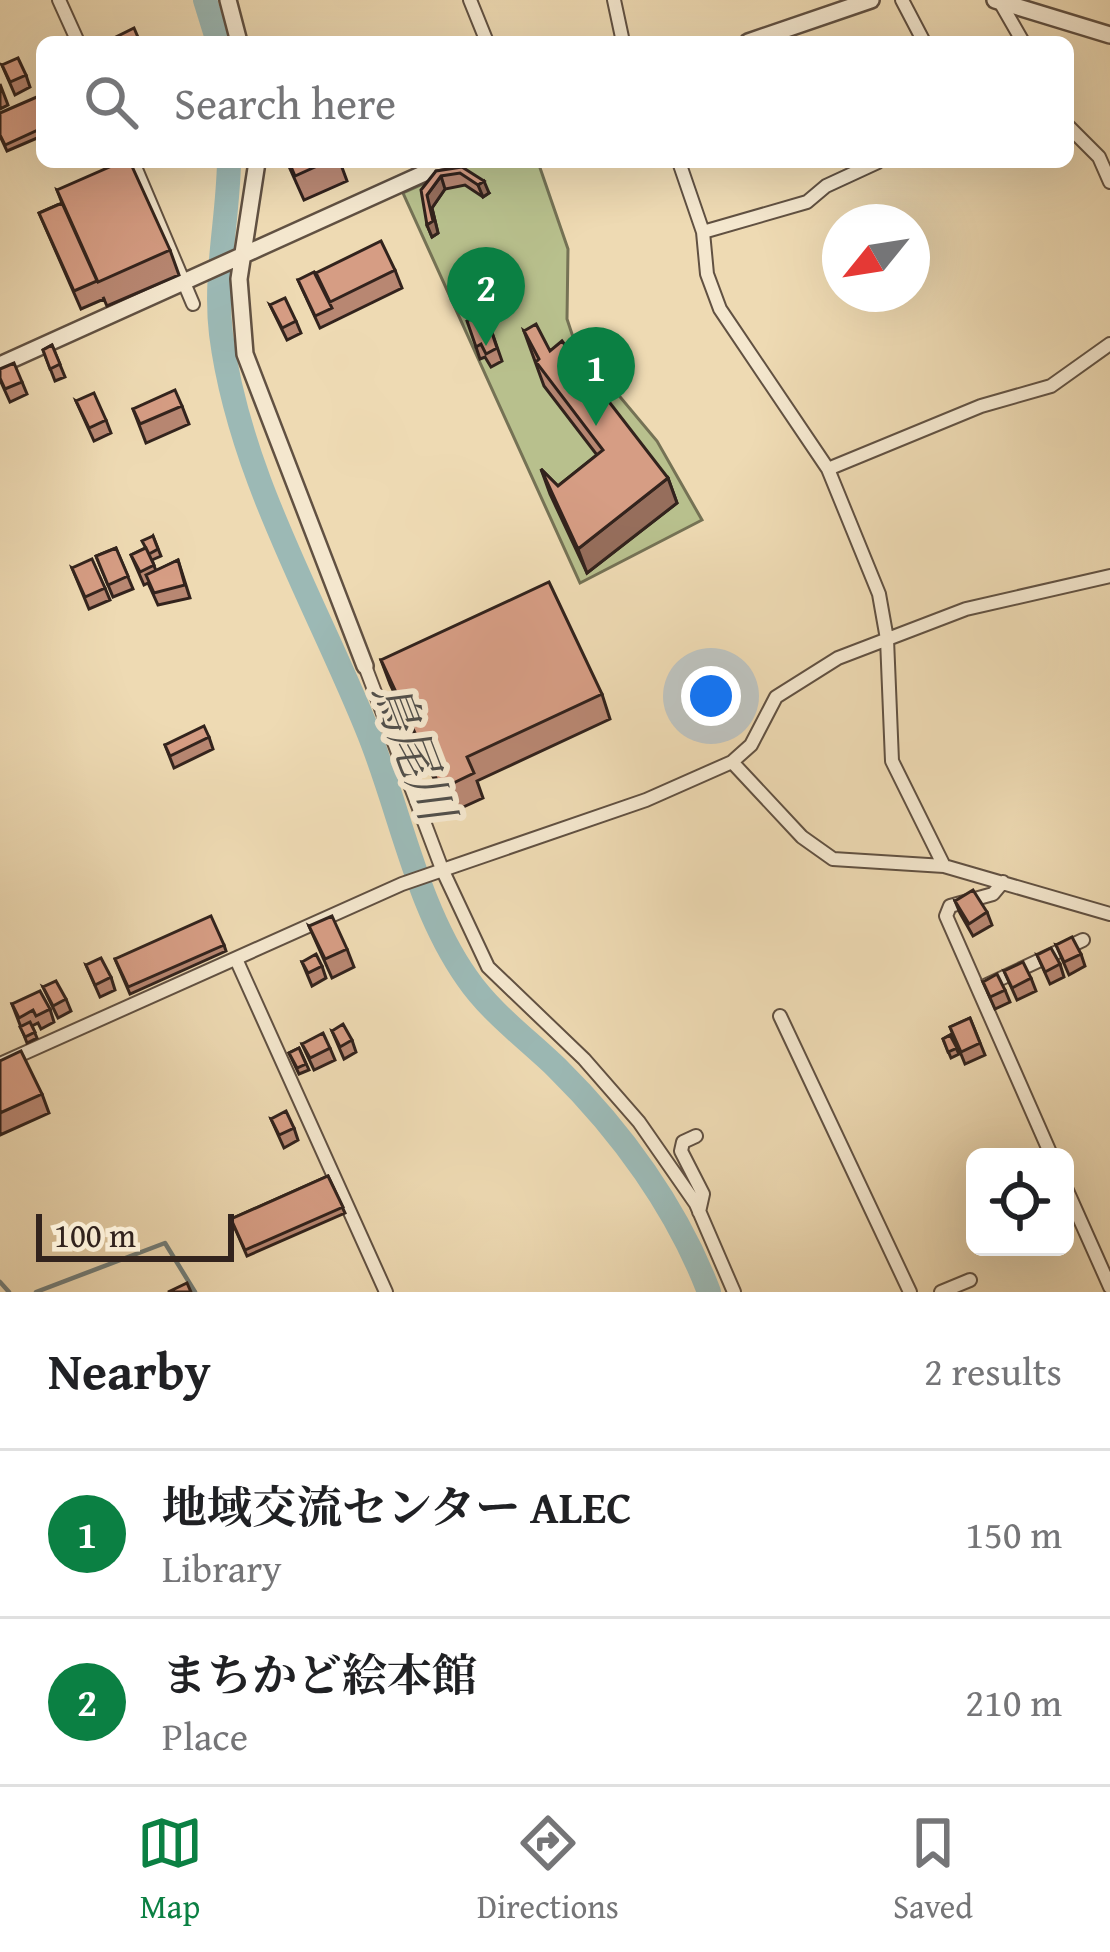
<!DOCTYPE html>
<meta charset="utf-8">
<style>
:root{--surface:#fff;--page:#f2f2f2;--text:#202124;--muted:#757577;--line:#e0e0e0;--accent:#0b8043}
body{margin:0;font-family:"Gentium Book Plus","Noto Serif JP",serif;background:var(--page);color:var(--text)}
.controls{position:absolute;right:36px;bottom:36px;display:grid;overflow:hidden;border-radius:18px;box-shadow:0 12px 48px #0002}
.controls button{width:108px;height:108px;display:grid;place-items:center;padding:0;border:0;border-bottom:3px solid var(--line);background:var(--surface);color:var(--text);font:60px sans-serif}
.compass{position:absolute;left:822px;top:204px;width:108px;height:108px;border-radius:50%;background:var(--surface);box-shadow:0 12px 48px #0002;rotate:240deg}
.scale{position:absolute;left:36px;bottom:30px;width:198px;box-sizing:border-box;padding-left:12px;border:6px solid #32231d;border-top:0;font-size:33px;line-height:42px;white-space:nowrap;color:#32231d;-webkit-text-stroke:9px #f4e7ce;paint-order:stroke}
.you{position:absolute;left:711px;top:696px;width:42px;height:42px;margin:-30px;border:9px solid #fff;border-radius:50%;background:#1a73e8;box-shadow:0 0 0 18px #1a73e833}
.badge{display:grid;place-items:center;width:78px;height:78px;border-radius:50%;background:var(--accent);color:#fff;font-size:39px;font-weight:700}
.pin{position:absolute;translate:-50% -99px;filter:drop-shadow(0 3px 6px #0008)}
.pin::after{content:'';position:absolute;top:63px;width:42px;height:36px;background:inherit;clip-path:polygon(0 0,100% 0,50% 100%)}
.list{margin:0;padding:0;list-style:none}
h2{display:flex;justify-content:space-between;align-items:center;height:156px;margin:0;padding:0 48px;font-size:51px}
h2 small{font-size:39px;font-weight:400;color:var(--muted)}
.list li{display:grid;grid-template-columns:78px 1fr auto;gap:36px;align-items:center;box-sizing:border-box;height:168px;padding:0 48px;border-top:3px solid var(--line)}
.list b{display:block;font-size:45px;white-space:nowrap}
.list p{margin:0;font-size:39px;white-space:nowrap;color:var(--muted)}
.list em{font-size:39px;font-style:normal;color:var(--muted)}
.icon{flex:none;width:66px;height:66px;fill:none;stroke:currentColor;stroke-width:2;stroke-linecap:round;stroke-linejoin:round}
.map{position:relative;flex:none;width:1110px;height:1292px;overflow:hidden}
.search{position:absolute;background:var(--surface);box-shadow:0 12px 48px #0002;left:36px;right:36px;top:36px;height:132px;display:flex;align-items:center;gap:30px;box-sizing:border-box;padding:0 42px;border-radius:18px;color:var(--muted);font-size:45px}
.sheet{height:492px;background:var(--surface)}
nav{display:flex;justify-content:space-around;align-items:center;box-sizing:border-box;height:168px;border-top:3px solid var(--line);background:var(--surface);font-size:33px;color:var(--muted)}
nav a{display:grid;justify-items:center;gap:6px}
nav .on{color:var(--accent)}
.map>svg:first-child{display:block}
.green{fill:#b8c08d;stroke:#757255;stroke-width:3}
.lines{fill:none;stroke-linecap:round;stroke-linejoin:round}
.stream{stroke:#727d78;stroke-width:4.5}
.river{stroke:#9cb9b5;stroke-width:24}
.minor-casing{stroke:#615142;stroke-width:16}
.tertiary-casing{stroke:#615142;stroke-width:20}
.minor{stroke:#f4e7ce;stroke-width:12}
.tertiary{stroke:#f4e7ce;stroke-width:15}
.wall{fill:#b88772;stroke:#32231d;stroke-width:3}
.shaded-wall{fill:#966e5c;stroke:#32231d;stroke-width:3}
.building{fill:#d69d84;stroke:#32231d;stroke-width:3}
.labels{text-anchor:middle;stroke-width:12;stroke-linejoin:round;paint-order:stroke}
.water-label{font-size:48px;font-style:italic;fill:#52504b;stroke:#f4e7ce}
</style>
<div class="map">
<svg width="1110" height="1292" viewBox="0 0 1110 1292">
<rect width="100%" height="100%" fill="#eedab3"/>
<filter id="stains"><feTurbulence type="fractalNoise" baseFrequency=".00167" numOctaves="4"/><feColorMatrix values="0 0 0 0 .2 0 0 0 0 .09 0 0 0 0 .02 0 0 0 .5 -.17"/></filter>
<radialGradient id="worn" r=".72"><stop offset=".6" stop-color="#630" stop-opacity="0"/><stop offset="1" stop-color="#630" stop-opacity=".3"/></radialGradient>
<path class="green" d="M 472,162 L 538,162 L 568,249 L 567,319 L 575,343 L 657,441 L 702,520 L 580,583 L 403,193 Z"/>
<g class="lines">
<path class="stream" d="M 0,1282 L 9,1292
M 36,1292 L 165,1243 L 195,1292"/>
<path class="river" d="M 205,0 L 218,42
M 229,162 C 228,220 214,276 221,334 C 239,475 317,604 369,734 C 401,814 417,907 467,978 C 491,1013 527,1039 557,1068 C 621,1131 677,1208 709,1292"/>
<g class="minor-casing">
<path id="minor" d="M 59,0 L 78,42
M 470,0 L 487,42
M 614,0 L 623,42
M 902,0 L 924,42
M 1000,2 L 1023,42
M 1068,126 L 1099,157 L 1110,182
M 133,162 L 193,304
M 679,162 L 703,232 L 707,274 L 720,309 L 828,469 L 879,594 L 887,639 L 892,761 L 944,866
M 703,232 L 807,202 L 826,186 L 878,162
M 828,469 L 981,406 L 1051,386 L 1110,344
M 365,666 L 442,869 L 488,967 L 584,1059 L 639,1122 L 696,1204 L 734,1292
M 732,762 L 802,837 L 833,859 L 944,866 L 1110,914
M 1003,882 L 993,894 L 950,906 L 946,916 L 1052,1157
M 236,959 L 386,1292
M 985,986 L 1083,940
M 780,1016 L 910,1292
M 0,1064 L 402,884 L 646,800 L 732,762 L 751,745 L 776,697 L 838,658 L 966,609 L 1110,576
M 696,1136 L 683,1142 L 681,1151 L 703,1194 L 699,1212
M 1065,1186 L 1110,1287
M 941,1292 L 970,1280"/>
</g>
<g class="tertiary-casing">
<path id="tertiary" d="M 228,0 L 239,42
M 995,0 L 1110,35
M 748,42 L 871,0
M 257,162 L 239,279 L 245,354 L 365,666
M 0,365 L 449,162"/>
</g>
<use href="#minor" class="minor"/>
<use href="#tertiary" class="tertiary"/>
</g>
<path class="wall" d="M 2,65 L 26,75 L 30,87 L 15,95 Z
M 0,84 L 8,105 L 0,109 Z
M 42,103 L 42,136 L 7,151 L 0,136 Z
M 287,162 L 340,162 L 347,181 L 304,200 Z
M 462,167 L 489,193 L 483,197 L 465,185 L 445,189 L 432,208 L 438,233 L 432,237 L 427,225 L 436,171 Z
M 57,190 L 170,250 L 179,275 L 107,306 L 103,297 L 104,299 L 81,309 L 39,213 L 62,203 Z
M 395,270 L 402,288 L 320,328 L 298,280 L 318,280 Z
M 270,305 L 296,321 L 301,333 L 287,340 Z
M 488,321 L 502,361 L 491,367 L 485,357 L 480,359 L 476,347 L 484,324 Z
M 524,331 L 550,351 L 668,478 L 677,503 L 587,573 L 550,494 L 541,469 L 558,486 L 597,455 L 544,386 Z
M 52,345 L 65,377 L 55,381 L 43,350 Z
M 0,380 L 22,382 L 27,394 L 10,402 Z
M 76,401 L 106,420 L 111,433 L 94,441 Z
M 182,406 L 189,424 L 146,443 L 133,409 Z
M 153,536 L 161,556 L 152,560 L 156,571 L 178,560 L 190,598 L 158,605 L 148,583 L 144,585 L 131,555 L 145,548 Z
M 116,548 L 133,589 L 113,597 L 96,556 Z
M 72,568 L 105,588 L 110,600 L 89,609 Z
M 381,660 L 602,694 L 610,719 L 477,781 L 483,798 L 450,813 L 390,684 Z
M 209,737 L 213,749 L 174,768 L 165,745 Z
M 955,901 L 987,912 L 992,925 L 973,936 L 960,913 Z
M 309,926 L 347,949 L 354,967 L 332,978 Z
M 224,945 L 226,951 L 130,994 L 115,959 Z
M 1056,945 L 1081,954 L 1085,966 L 1069,975 Z
M 1037,955 L 1060,964 L 1064,977 L 1050,984 Z
M 302,962 L 322,966 L 326,978 L 312,986 Z
M 86,965 L 111,977 L 115,990 L 100,997 Z
M 1004,971 L 1031,978 L 1036,991 L 1017,1000 Z
M 983,982 L 1005,990 L 1010,1002 L 995,1009 Z
M 43,987 L 66,999 L 71,1011 L 58,1018 Z
M 12,1004 L 50,1009 L 54,1022 L 41,1029 L 38,1023 L 32,1026 L 37,1038 L 27,1043 Z
M 970,1018 L 985,1055 L 965,1064 L 950,1027 Z
M 332,1031 L 352,1040 L 356,1052 L 344,1059 Z
M 950,1035 L 959,1054 L 951,1058 L 943,1039 Z
M 302,1044 L 330,1048 L 335,1060 L 314,1070 Z
M 299,1048 L 309,1070 L 299,1074 L 289,1053 Z
M 0,1061 L 42,1094 L 49,1113 L 0,1135 Z
M 271,1119 L 294,1128 L 298,1140 L 284,1148 Z
M 328,1176 L 345,1213 L 247,1256 L 231,1219 Z"/>
<path class="shaded-wall" d="M 441,176 L 445,189 L 432,208 L 438,233 L 432,237 L 427,225 L 427,195 Z
M 484,181 L 489,193 L 483,197 L 478,185 Z
M 668,478 L 677,503 L 587,573 L 578,549 Z"/>
<path class="building" d="M 134,28 L 140,42 L 108,42 L 108,41 Z
M 18,58 L 26,75 L 10,82 L 2,65 Z
M 39,96 L 42,103 L 42,128 L 5,145 L 0,135 L 0,113 Z
M 121,162 L 130,162 L 170,250 L 98,282 L 57,190 Z
M 289,162 L 326,162 L 295,176 Z
M 462,167 L 484,181 L 478,185 L 460,173 L 441,176 L 427,195 L 433,221 L 427,225 L 421,190 L 436,171 Z
M 62,203 L 97,281 L 74,291 L 39,213 Z
M 381,241 L 395,270 L 330,302 L 316,273 Z
M 314,272 L 332,308 L 315,316 L 298,280 Z
M 285,298 L 296,321 L 282,328 L 270,305 Z
M 479,314 L 484,324 L 488,321 L 497,348 L 486,354 L 481,344 L 476,347 L 467,321 Z
M 536,324 L 550,351 L 562,341 L 668,478 L 578,549 L 541,469 L 558,486 L 603,450 L 536,362 L 539,359 L 524,331 Z
M 52,345 L 60,364 L 50,369 L 43,350 Z
M 14,363 L 22,382 L 5,389 L 0,378 L 0,369 Z
M 175,390 L 182,406 L 140,424 L 133,409 Z
M 94,393 L 106,420 L 89,428 L 76,401 Z
M 153,536 L 158,549 L 149,554 L 142,541 Z
M 116,548 L 128,576 L 108,585 L 96,556 Z
M 146,548 L 154,565 L 140,572 L 131,555 Z
M 92,559 L 105,588 L 85,597 L 72,568 Z
M 178,560 L 185,585 L 154,593 L 146,575 Z
M 549,582 L 602,694 L 467,757 L 474,773 L 441,789 L 381,660 Z
M 204,726 L 209,737 L 170,756 L 165,745 Z
M 973,890 L 987,912 L 969,924 L 955,901 Z
M 211,916 L 224,945 L 128,987 L 115,959 Z
M 332,916 L 347,949 L 325,959 L 309,926 Z
M 1072,937 L 1081,954 L 1064,962 L 1056,945 Z
M 1051,948 L 1060,964 L 1045,972 L 1037,955 Z
M 316,954 L 322,966 L 308,973 L 302,962 Z
M 101,958 L 111,977 L 95,985 L 86,965 Z
M 1023,962 L 1031,978 L 1012,988 L 1004,971 Z
M 997,974 L 1005,990 L 990,997 L 983,982 Z
M 56,981 L 66,999 L 53,1006 L 43,987 Z
M 40,991 L 50,1009 L 36,1016 L 33,1010 L 19,1018 L 12,1004 Z
M 970,1018 L 980,1043 L 961,1052 L 950,1027 Z
M 30,1022 L 35,1032 L 25,1037 L 20,1027 Z
M 343,1024 L 352,1040 L 340,1047 L 332,1031 Z
M 323,1033 L 330,1048 L 310,1058 L 302,1044 Z
M 950,1035 L 957,1048 L 948,1052 L 943,1039 Z
M 299,1048 L 306,1064 L 297,1068 L 289,1053 Z
M 21,1051 L 42,1094 L 0,1113 L 0,1061 Z
M 286,1111 L 294,1128 L 279,1135 L 271,1119 Z
M 328,1176 L 343,1207 L 245,1250 L 231,1219 Z
M 187,1283 L 191,1292 L 168,1292 Z"/>
<g class="labels">
<g class="water-label">
<text transform="translate(414 751) rotate(69)" y="17">鳥尾川</text>
</g>
</g>
<rect width="100%" height="100%" filter="url(#stains)"/>
<rect width="100%" height="100%" fill="url(#worn)"/>
</svg>
<div class="controls">
<button><svg class="icon" aria-label="locate" viewBox="0 0 24 24"><circle cx="12" cy="12" r="6"/><path d="M12 2v4M12 18v4M2 12h4M18 12h4"/></svg></button>
</div>
<svg class="compass" viewBox="-18 -18 36 36"><path d="M0-13l5 13h-10z" fill="#e53935"/><path d="M0 13l5-13h-10z" fill="#757577"/></svg>
<div class="scale">100 m</div>
<div class="you"></div>
<div class="pin badge" style="left:596px;top:426px">1</div>
<div class="pin badge" style="left:486px;top:346px">2</div>
<div class="search"><svg class="icon" aria-label="search" viewBox="0 0 24 24"><circle cx="10" cy="10" r="6"/><path d="M15 15l6 6"/></svg>Search here</div>
</div>
<section class="sheet">
<h2>Nearby<small>2 results</small></h2>
<ul class="list">
<li><span class="badge">1</span><div><b>地域交流センター ALEC</b><p>Library</p></div><em>150 m</em></li>
<li><span class="badge">2</span><div><b>まちかど絵本館</b><p>Place</p></div><em>210 m</em></li>
</ul>
</section>
<nav>
<a class="on"><svg class="icon" aria-label="map" viewBox="0 0 24 24"><path d="M3 6l6-2 6 2 6-2v14l-6 2-6-2-6 2zM9 4v14M15 6v14"/></svg>Map</a>
<a><svg class="icon" aria-label="directions" viewBox="0 0 24 24"><path d="M12 3l9 9-9 9-9-9zM9 14v-3h6M13 9l2 2-2 2"/></svg>Directions</a>
<a><svg class="icon" aria-label="saved" viewBox="0 0 24 24"><path d="M7 4h10v16l-5-4-5 4z"/></svg>Saved</a>
</nav>
